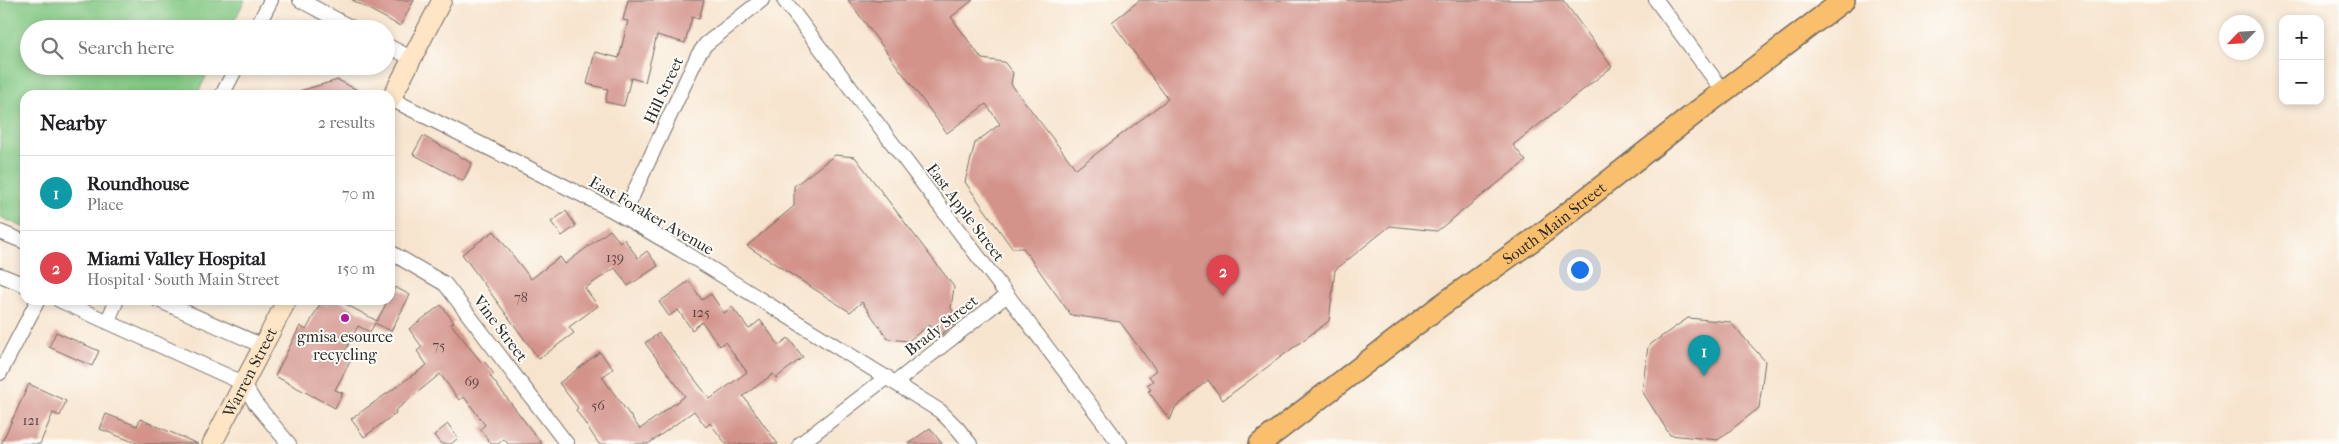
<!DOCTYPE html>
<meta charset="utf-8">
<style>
:root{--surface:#fff;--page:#f2f2f2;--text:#202124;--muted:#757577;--line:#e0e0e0;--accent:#b5179e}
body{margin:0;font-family:"IM FELL French Canon",serif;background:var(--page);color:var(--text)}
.controls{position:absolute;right:15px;top:15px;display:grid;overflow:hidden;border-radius:10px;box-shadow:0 2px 8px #0003}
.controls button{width:45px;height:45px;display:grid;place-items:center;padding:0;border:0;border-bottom:1px solid var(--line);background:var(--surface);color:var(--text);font:25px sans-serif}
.compass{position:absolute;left:2219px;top:15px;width:45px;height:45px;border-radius:50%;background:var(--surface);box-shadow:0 2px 8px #0003;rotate:245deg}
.you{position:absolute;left:1579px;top:269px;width:18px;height:18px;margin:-12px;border:4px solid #fff;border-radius:50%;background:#1a73e8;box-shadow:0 0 0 8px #1a73e833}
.badge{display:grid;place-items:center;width:32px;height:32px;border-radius:50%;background:var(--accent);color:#fff;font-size:16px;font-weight:700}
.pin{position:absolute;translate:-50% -41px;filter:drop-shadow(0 1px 2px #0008)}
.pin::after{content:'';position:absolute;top:26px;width:18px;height:15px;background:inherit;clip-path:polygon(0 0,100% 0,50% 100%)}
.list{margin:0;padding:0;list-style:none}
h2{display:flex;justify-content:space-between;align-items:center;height:65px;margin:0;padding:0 20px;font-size:21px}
h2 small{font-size:16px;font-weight:400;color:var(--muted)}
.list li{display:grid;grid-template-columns:32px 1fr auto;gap:15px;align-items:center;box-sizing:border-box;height:75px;padding:0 20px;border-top:1px solid var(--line)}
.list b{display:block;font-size:19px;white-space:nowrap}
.list p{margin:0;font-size:16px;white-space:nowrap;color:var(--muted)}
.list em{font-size:16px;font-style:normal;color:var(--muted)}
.icon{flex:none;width:28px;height:28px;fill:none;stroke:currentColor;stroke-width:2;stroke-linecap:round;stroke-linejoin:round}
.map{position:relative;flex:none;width:2339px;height:444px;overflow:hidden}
.search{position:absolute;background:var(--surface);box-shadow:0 2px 8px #0003;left:20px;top:20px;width:375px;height:55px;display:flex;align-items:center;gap:12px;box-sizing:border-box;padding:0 18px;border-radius:28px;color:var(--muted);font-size:19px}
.panel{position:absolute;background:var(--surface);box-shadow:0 2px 8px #0003;left:20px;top:90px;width:375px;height:215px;border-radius:15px}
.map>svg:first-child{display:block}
.green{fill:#83c883;stroke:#577a57}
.building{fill:#d3938a}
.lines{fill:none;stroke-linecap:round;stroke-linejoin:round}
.street-casing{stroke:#726c64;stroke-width:16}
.secondary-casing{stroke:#726c64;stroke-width:21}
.primary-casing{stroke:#726c64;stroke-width:24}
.street{stroke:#fff;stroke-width:14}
.secondary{stroke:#fde5c5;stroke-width:19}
.primary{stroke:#f9bf6d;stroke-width:21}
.poi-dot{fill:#b5179e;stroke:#fdfcf7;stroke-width:2}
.labels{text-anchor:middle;stroke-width:4;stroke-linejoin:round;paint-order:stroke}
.number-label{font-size:14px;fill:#554543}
.street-label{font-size:16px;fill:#2b2b2b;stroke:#fdfcf7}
.poi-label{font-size:16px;fill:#2b2b2b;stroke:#fdfcf7}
</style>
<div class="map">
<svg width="2339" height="444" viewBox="0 0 2339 444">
<rect width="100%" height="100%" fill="#fdfcf7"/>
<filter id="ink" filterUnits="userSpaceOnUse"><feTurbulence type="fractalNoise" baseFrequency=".02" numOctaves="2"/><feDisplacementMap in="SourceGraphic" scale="10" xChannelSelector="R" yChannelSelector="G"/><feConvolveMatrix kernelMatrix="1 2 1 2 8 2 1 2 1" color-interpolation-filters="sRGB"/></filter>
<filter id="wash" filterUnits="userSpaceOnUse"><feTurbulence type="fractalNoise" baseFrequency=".0096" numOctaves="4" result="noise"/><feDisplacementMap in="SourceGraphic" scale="20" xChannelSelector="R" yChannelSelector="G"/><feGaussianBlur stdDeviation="1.12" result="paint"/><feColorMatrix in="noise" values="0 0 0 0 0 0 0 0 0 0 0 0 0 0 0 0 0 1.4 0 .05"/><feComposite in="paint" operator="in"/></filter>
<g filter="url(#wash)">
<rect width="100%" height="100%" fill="#f7e4ce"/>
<path class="green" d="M 0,0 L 245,0 L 230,29 L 29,29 L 29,66 L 211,66 L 197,95 L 25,95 L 25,228 L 0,217 Z"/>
<g id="blocks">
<path class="building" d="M 352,0 L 414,0 L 400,26 Z
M 628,0 L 704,0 L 699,19 L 692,17 L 685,43 L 657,35 L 645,82 L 631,78 L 624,106 L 605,102 L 608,89 L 587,84 L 595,52 L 619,58 L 628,21 L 623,20 Z
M 848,0 L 973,0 L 951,17 L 982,59 L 1004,62 L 1013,73 L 1011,84 L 1076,169 L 1168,99 L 1112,22 L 1140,0 L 1563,0 L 1612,67 L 1513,145 L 1526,161 L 1437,231 L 1390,226 L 1335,270 L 1329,321 L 1223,400 L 1208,380 L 1175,408 L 1170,420 L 1148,391 L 1151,390 L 1147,385 L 1153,381 L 1149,376 L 1156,370 L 1120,322 L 1071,315 L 1023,248 L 1012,248 L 965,182 L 975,143 L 1000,124 L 986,104 L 947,133 Z
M 338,80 L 367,95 L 299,95 L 299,91 Z
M 423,136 L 472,163 L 463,181 L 413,154 Z
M 835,155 L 855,157 L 954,287 L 951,308 L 960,320 L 938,337 L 930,325 L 908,341 L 888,339 L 862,302 L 850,312 L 747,246 L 794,206 L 794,186 Z
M 566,211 L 576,226 L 562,236 L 551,222 Z
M 610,230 L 620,242 L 624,239 L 638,258 L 647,251 L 658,266 L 628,286 L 615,268 L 585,288 L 598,306 L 569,327 L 574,333 L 539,359 L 462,254 L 494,231 L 531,279 L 560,257 L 565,264 Z
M 689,281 L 702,300 L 711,294 L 724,313 L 732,307 L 749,329 L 760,320 L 779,345 L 788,338 L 803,357 L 776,378 L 773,374 L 743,396 L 778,444 L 726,444 L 710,423 L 706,427 L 694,411 L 648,444 L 599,444 L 576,410 L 578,408 L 559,383 L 600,352 L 613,369 L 602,377 L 640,429 L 685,396 L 645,343 L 659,333 L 710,399 L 747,372 L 725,342 L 720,346 L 702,322 L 692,330 L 678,310 L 669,316 L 659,302 Z
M 395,287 L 410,295 L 391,331 L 375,323 L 370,332 L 358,326 L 343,355 L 351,360 L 335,390 L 343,393 L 335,408 L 275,376 L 300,326 L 306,330 L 321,302 L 327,305 L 330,300 L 338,300 L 377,321 L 388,300 L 390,300 Z
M 441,305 L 454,322 L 451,324 L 482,363 L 484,361 L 494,374 L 490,376 L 542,444 L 508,444 L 504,439 L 498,444 L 491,444 L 480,429 L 485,425 L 464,397 L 459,400 L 440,374 L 395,411 L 396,413 L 364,437 L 351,419 L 427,365 L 417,351 L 422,347 L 409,329 Z
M 1688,318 L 1730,322 L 1765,361 L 1759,408 L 1718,440 L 1670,435 L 1642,391 L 1648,346 Z
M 56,332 L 99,351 L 92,366 L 49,347 Z
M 29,384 L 66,401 L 60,416 L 53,413 L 40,444 L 1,444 Z
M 106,414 L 137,426 L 140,419 L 198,444 L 139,444 L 100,429 Z
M 448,424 L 458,438 L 451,444 L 441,444 L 434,435 Z
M 930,428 L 942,444 L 908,444 Z"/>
</g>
</g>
<g filter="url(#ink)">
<use href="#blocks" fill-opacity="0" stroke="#726c64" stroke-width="1"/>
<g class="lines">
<g class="street-casing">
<path id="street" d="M 300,0 L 354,29
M 784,0 L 1120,444
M 1656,0 L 1724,92
M 256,29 L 271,0
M 386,45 L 411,58
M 222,95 L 237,66
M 391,99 L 612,210 L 681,250 L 940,411 L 958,429 L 970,444
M 623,216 L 698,55 L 706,44 L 762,0
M 0,232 L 25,242
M 390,252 L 445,284 L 567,444
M 0,275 L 25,285
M 59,300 L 243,383 L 255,403 L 289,444
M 158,300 L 263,346
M 107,322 L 117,300
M 0,373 L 38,300
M 896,382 L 1007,295
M 800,444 L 887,377"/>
</g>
<g class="secondary-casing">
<g id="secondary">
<path d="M 390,101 L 442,0"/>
<path id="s1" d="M 212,444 L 287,300"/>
</g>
</g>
<g class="primary-casing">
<g id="primary">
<path id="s2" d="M 1260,444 L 1440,306 L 1544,232 L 1703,107 L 1844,0"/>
</g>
</g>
<use href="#street" class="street"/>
<use href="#secondary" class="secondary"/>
<use href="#primary" class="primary"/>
</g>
</g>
<circle class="poi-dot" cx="345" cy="318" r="5"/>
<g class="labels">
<g class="number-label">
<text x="615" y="262">139</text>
<text x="521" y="302">78</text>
<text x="701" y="317">125</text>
<text x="439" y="350">75</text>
<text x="472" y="386">69</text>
<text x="598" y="410">56</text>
<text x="31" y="425">121</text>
</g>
<g class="street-label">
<text transform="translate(663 90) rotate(-65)" y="6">Hill Street</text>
<text transform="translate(966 212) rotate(53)" y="6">East Apple Street</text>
<text transform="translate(652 215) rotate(30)" y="6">East Foraker Avenue</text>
<text dy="6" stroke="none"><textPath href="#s2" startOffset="368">South Main Street</textPath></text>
<text transform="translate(941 325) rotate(-38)" y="6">Brady Street</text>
<text transform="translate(501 328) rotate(53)" y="6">Vine Street</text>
<text dy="6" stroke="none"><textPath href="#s1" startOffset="81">Warren Street</textPath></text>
</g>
<g class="poi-label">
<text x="345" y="342">gmisa esource<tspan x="345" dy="18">recycling</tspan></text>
</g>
</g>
</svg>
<div class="controls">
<button>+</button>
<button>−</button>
</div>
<svg class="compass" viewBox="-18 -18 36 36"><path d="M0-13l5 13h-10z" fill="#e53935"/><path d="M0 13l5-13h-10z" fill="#757577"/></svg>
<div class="you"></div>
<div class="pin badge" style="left:1704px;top:376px;background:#0f9aa8">1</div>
<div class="pin badge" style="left:1223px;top:296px;background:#e0444e">2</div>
<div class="search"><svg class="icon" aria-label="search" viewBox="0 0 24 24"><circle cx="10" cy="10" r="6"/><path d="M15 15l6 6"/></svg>Search here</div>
<section class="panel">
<h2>Nearby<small>2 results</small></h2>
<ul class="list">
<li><span class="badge" style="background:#0f9aa8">1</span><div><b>Roundhouse</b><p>Place</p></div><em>70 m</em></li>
<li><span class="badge" style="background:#e0444e">2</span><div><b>Miami Valley Hospital</b><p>Hospital · South Main Street</p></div><em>150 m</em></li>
</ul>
</section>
</div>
